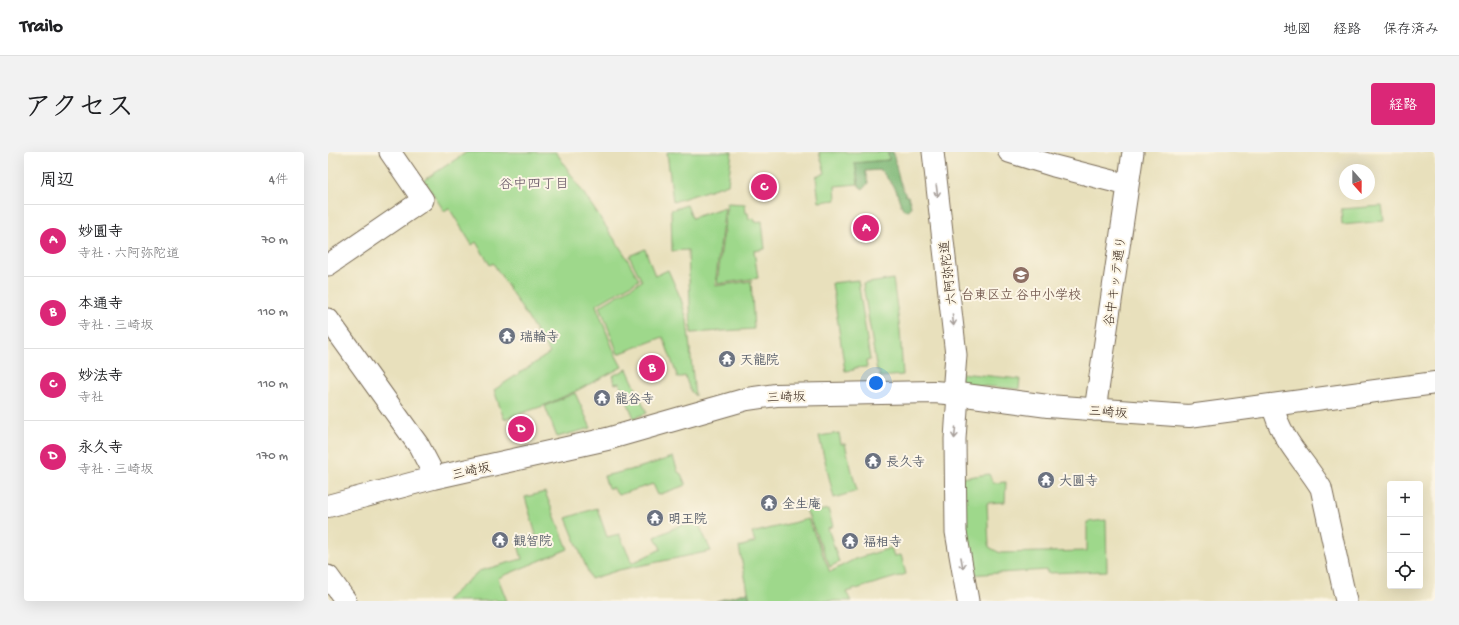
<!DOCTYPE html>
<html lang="ja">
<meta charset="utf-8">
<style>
:root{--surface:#fff;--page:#f2f2f2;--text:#202124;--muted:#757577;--line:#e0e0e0;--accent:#db2777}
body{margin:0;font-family:"Gochi Hand","Klee One",sans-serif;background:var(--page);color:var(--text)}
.controls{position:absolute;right:12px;bottom:12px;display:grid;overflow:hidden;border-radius:4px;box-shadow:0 4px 16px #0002}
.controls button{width:36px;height:36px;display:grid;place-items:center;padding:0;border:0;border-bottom:1px solid var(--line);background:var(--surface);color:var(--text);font:20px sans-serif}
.compass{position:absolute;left:1011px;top:12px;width:36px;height:36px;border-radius:50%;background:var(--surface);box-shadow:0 4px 16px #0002;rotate:159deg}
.you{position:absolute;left:548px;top:231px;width:14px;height:14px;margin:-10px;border:3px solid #fff;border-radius:50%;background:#1a73e8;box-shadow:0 0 0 6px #1a73e833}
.badge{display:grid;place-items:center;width:26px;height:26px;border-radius:50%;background:var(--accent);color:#fff;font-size:13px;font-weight:700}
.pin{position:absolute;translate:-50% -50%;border:2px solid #fff;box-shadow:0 1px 4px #0006}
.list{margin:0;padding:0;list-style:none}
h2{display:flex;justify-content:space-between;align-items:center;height:52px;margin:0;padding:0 16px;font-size:17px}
h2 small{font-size:13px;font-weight:400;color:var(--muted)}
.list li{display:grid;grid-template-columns:26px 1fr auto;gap:12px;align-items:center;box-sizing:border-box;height:72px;padding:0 16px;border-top:1px solid var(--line)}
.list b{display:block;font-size:15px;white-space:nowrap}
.list p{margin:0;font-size:13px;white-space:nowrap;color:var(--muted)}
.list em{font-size:13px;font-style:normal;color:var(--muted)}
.icon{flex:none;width:22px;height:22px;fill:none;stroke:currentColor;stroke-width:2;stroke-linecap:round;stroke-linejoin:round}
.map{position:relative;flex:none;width:1107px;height:449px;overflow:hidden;border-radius:4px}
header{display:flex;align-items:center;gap:24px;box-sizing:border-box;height:56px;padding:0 20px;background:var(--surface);border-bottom:1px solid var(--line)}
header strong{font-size:19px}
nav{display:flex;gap:22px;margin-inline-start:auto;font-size:14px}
.intro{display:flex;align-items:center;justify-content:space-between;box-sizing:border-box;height:96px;padding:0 24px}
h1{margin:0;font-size:28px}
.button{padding:10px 18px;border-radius:4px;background:var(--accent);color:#fff;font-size:14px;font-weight:700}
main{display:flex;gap:24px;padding:0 24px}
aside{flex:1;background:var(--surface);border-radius:4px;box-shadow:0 4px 16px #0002}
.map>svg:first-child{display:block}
.green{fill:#9ed88b;stroke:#6c8154}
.forest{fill:#7eb877;stroke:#5c714a}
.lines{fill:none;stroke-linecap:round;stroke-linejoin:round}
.minor-casing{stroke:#786a55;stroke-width:23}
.major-casing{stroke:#786a55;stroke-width:24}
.minor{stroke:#fff;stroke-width:21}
.major{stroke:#fff;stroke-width:22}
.oneway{stroke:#a79f9a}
.labels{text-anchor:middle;stroke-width:4;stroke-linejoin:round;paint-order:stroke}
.street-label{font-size:13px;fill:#3b2a1e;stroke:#fcf5e5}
.education-label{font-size:13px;font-weight:bold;fill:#785e54;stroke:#fcf5e5}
.worship-label{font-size:13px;font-weight:bold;fill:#5b616d;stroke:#fcf5e5;text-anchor:start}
.neighbourhood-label{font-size:14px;fill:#665565;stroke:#fcf5e5}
</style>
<header>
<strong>Trailo</strong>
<nav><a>地図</a><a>経路</a><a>保存済み</a></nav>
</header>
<div class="intro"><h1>アクセス</h1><a class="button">経路</a></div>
<main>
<aside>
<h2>周辺<small>4件</small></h2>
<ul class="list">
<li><span class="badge">A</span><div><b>妙圓寺</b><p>寺社 · 六阿弥陀道</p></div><em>70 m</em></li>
<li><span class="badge">B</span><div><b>本通寺</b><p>寺社 · 三崎坂</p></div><em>110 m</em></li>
<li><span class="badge">C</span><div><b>妙法寺</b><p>寺社</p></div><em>110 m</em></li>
<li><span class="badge">D</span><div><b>永久寺</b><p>寺社 · 三崎坂</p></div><em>170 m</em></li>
</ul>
</aside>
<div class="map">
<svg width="1107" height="449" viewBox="0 0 1107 449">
<rect width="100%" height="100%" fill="#fcf5e5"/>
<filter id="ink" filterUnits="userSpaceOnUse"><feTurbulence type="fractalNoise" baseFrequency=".025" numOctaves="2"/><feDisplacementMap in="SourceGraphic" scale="8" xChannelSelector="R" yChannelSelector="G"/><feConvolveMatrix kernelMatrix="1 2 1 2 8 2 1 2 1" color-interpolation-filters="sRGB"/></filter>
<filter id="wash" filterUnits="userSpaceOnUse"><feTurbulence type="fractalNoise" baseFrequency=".012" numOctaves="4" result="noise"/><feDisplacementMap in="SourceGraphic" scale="16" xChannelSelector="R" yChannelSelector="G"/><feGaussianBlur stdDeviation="0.9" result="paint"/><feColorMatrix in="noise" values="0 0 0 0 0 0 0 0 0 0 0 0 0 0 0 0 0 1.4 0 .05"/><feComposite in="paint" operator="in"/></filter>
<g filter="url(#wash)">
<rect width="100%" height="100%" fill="#e8e0bc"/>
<path class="green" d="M 139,0 L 228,0 L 297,103 L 311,128 L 268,153 L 287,202 L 294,215 L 248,239 L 215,254 L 176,267 L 166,238 L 222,201 L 165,111 L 162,113 L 148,90 L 144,93 L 121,56 L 116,59 L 96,28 Z
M 339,0 L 404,0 L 400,32 L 345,50 Z
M 491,0 L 560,0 L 561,8 L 527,11 L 530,32 L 507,34 L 508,48 L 491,50 L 488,25 L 497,21 Z
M 399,51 L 417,52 L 418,61 L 420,61 L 421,67 L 426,66 L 427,70 L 434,69 L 437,97 L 426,99 L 430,126 L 389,132 Z
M 359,53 L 364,66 L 397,55 L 387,134 L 423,129 L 426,177 L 363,181 L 360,98 L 344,99 L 343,58 Z
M 1054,54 L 1056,69 L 1014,73 L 1013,57 Z
M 317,97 L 327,124 L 340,118 L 353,147 L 359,168 L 367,244 L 362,238 L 357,224 L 350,226 L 335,185 L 290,202 L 272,154 L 314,129 L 301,104 Z
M 565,127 L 572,178 L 575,223 L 552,225 L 551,219 L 549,219 L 535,132 Z
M 530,128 L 542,208 L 538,209 L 539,215 L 526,216 L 526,218 L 517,219 L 504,131 Z
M 299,217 L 319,261 L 306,266 L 291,231 L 287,232 L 284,224 Z
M 632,221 L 692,227 L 691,237 L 631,232 Z
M 247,241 L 263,276 L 229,285 L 217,254 Z
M 511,281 L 513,292 L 517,292 L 529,339 L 506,346 L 491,284 Z
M 345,305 L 350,320 L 353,322 L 358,333 L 330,343 L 325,332 L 290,343 L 285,336 L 280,336 L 276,324 L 310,316 Z
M 661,322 L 665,331 L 678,330 L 677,350 L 659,351 L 661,395 L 672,401 L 759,399 L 759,370 L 778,368 L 779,419 L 719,421 L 719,418 L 640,423 L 633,326 Z
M 217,340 L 240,397 L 170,426 L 179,449 L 169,449 L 167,447 L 163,449 L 117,449 L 151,419 L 194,407 L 189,389 L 208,383 L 197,345 Z
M 489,350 L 491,359 L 500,357 L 505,374 L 500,376 L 511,410 L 502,415 L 476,353 Z
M 269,356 L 279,385 L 291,382 L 304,411 L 333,397 L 327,385 L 368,366 L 383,399 L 291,418 L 263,427 L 238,366 Z
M 480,367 L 502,420 L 527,407 L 563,396 L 566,404 L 573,403 L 578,422 L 518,440 L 523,449 L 422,449 L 411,395 L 427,390 L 424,381 Z"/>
<path class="forest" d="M 560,0 L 565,0 L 571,27 L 578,44 L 580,44 L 583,54 L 581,59 L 576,58 L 573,53 L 568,38 L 553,18 L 537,19 L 540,31 L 535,37 L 531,34 L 527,11 L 561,8 Z
M 420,440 L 422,449 L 388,449 Z"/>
</g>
<g filter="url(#ink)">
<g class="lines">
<g class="minor-casing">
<path id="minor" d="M 605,0 L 628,203 L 625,242
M 681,0 L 726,14 L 800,33
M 0,113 L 95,48 L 62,0
M 0,167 L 91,294 L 102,315 L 105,326
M 630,242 L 627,287 L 628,380 L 640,449
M 945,254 C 952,287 976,308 993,336 L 1018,449
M 767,258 L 805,0
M 0,424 L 18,449"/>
</g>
<g class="major-casing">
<path id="major" d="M 0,354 L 105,326 L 279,287 L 419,247 L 448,243 L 606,240 L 630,242 L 720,254 L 861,264 L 1107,231"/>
</g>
<use href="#minor" class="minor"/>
<use href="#major" class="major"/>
</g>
<defs><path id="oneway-shaft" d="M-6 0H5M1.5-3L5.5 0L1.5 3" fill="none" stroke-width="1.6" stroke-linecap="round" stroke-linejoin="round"/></defs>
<g class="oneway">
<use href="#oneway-shaft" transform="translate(609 39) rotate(83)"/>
<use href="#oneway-shaft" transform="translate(625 168) rotate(84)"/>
<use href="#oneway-shaft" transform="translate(627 281) rotate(95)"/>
<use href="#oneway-shaft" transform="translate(634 411) rotate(80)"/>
</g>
</g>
<defs>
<g id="school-disc" transform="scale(0.9)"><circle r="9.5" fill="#8d6e63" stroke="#fcf5e5"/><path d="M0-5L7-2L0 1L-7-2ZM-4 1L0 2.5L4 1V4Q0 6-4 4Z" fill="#fff"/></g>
<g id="temple-disc" transform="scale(0.9)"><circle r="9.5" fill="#6b7280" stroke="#fcf5e5"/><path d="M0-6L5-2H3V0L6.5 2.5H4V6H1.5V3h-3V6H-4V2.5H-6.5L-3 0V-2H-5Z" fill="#fff"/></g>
</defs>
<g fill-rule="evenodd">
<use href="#school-disc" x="693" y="123"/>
<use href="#temple-disc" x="179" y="184"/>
<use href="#temple-disc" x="399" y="207"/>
<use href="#temple-disc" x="274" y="246"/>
<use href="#temple-disc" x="545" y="309"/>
<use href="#temple-disc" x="718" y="328"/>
<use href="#temple-disc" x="441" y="351"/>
<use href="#temple-disc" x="327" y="366"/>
<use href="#temple-disc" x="172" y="388"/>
<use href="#temple-disc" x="522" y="389"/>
</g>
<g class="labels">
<g class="street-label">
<text transform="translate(619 121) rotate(-97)" y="5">六阿弥陀道</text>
<text transform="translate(786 129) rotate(-82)" y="5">谷中キッテ通り</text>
<text transform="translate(458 244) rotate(-2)" y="5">三崎坂</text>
<text transform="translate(780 259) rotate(4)" y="5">三崎坂</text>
<text transform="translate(143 318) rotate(-13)" y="5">三崎坂</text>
</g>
<g class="education-label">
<text x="693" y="147">台東区立 谷中小学校</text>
</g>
<g class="worship-label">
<text x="192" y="189">瑞輪寺</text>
<text x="412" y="212">天龍院</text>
<text x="287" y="251">龍谷寺</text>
<text x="558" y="314">長久寺</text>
<text x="731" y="333">大圓寺</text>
<text x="454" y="356">全生庵</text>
<text x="340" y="371">明王院</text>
<text x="185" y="393">観智院</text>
<text x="535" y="394">福相寺</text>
</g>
<g class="neighbourhood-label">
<text x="206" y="36">谷中四丁目</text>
</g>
</g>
</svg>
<div class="controls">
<button>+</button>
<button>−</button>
<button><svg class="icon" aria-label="locate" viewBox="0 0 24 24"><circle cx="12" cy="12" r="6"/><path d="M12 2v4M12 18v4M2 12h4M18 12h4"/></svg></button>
</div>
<svg class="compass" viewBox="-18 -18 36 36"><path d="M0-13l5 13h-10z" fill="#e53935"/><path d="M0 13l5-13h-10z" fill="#757577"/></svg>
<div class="you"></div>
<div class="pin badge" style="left:538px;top:76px">A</div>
<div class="pin badge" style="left:324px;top:216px">B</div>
<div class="pin badge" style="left:436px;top:35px">C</div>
<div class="pin badge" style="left:193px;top:277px">D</div>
</div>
</main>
